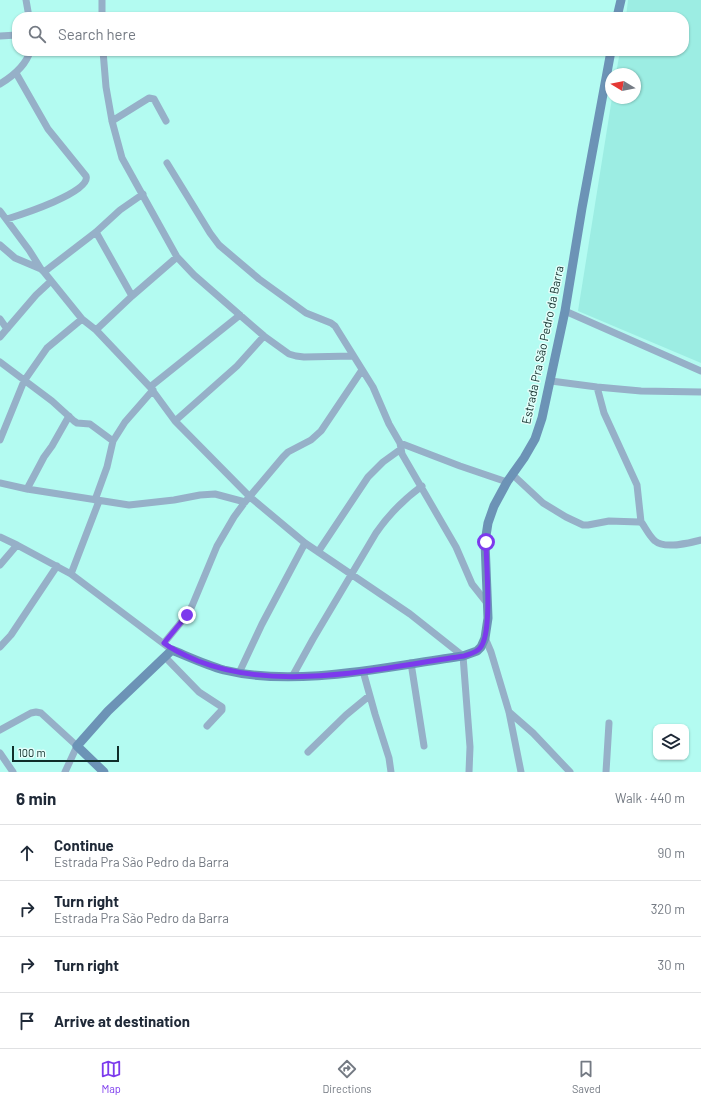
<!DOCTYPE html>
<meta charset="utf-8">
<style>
:root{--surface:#fff;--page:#f2f2f3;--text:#1f2937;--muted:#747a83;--line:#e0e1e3;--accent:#7c3aed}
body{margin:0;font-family:Barlow,sans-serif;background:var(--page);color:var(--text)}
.controls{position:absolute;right:12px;bottom:12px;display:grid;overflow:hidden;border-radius:8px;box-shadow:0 1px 3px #0004}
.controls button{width:36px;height:36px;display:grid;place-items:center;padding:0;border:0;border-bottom:1px solid var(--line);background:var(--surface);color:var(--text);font:20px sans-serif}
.compass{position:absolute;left:605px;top:68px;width:36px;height:36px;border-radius:50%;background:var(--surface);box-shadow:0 1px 3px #0004;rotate:280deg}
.scale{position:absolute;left:12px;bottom:10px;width:107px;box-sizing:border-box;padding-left:4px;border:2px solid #102e2a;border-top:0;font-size:11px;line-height:14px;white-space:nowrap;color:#102e2a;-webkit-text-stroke:3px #e3fefa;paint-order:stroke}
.stop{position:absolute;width:12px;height:12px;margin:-9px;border:3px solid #7c3aed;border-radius:50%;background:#fff}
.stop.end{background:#7c3aed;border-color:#fff;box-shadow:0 1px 4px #0008}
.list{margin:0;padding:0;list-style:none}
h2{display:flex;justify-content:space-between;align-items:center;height:52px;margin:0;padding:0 16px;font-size:17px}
h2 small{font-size:13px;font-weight:400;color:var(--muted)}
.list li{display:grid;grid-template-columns:26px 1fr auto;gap:12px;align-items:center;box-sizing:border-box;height:56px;padding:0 16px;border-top:1px solid var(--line)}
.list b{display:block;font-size:15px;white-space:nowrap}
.list p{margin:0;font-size:13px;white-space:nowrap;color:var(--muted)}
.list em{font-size:13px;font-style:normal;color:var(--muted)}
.icon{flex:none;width:22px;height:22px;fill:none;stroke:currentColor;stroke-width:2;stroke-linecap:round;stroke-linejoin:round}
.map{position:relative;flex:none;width:701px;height:772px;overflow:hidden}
.search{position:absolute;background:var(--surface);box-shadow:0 1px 3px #0004;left:12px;right:12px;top:12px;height:44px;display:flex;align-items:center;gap:10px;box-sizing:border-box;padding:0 14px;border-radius:16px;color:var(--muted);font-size:15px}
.sheet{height:276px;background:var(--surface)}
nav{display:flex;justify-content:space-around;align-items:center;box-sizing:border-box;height:56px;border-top:1px solid var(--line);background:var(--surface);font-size:11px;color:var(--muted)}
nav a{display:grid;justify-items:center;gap:2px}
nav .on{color:var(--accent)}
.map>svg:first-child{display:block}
.built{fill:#9cede3}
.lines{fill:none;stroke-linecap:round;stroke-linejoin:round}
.street{stroke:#96b0c8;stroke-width:7}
.secondary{stroke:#6c93b6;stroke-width:9}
.route{stroke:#7c3aed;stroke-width:5}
.labels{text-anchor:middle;stroke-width:3;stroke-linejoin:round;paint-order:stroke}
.street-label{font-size:12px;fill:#102e2a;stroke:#e3fefa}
</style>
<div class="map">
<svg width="701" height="772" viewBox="0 0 701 772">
<rect width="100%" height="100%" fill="#b3fbf1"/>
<path class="built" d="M 628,0 L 701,0 L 701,363 L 578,311 L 612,98 L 635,98 L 635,74 L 616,74 L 620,51 L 684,51 L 684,17 L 626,17 Z"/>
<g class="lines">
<path class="street" d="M 26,0 L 29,17
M 102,17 L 102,0
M 0,36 L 17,35
M 103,51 L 106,87 L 112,121 L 122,158 L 177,257 L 194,275 L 264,336 L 289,354 L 296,356 L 304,357 L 353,356
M 0,84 C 13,76 26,66 30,51
M 112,121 L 149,98 L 154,99 L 166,121
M 167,163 L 210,233 L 219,245 L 259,279 L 295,305 L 306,313 L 331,323 L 335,326 L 373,387 L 389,424 L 400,443 L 402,454 L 456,547 L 472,584 L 487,603
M 0,211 L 29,250 L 41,269
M 7,219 C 20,215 92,192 86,176 L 48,129 L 16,73
M 96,232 L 132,296
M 0,245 L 15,258 L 41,269 L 44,272 L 82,319 L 96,330 L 150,387 L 175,421 L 250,497 L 305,543 L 410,614 L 463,656 L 470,747 L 469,772
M 44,272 L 96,232 L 120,210 L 143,194
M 565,311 L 701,371
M 0,319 L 7,329
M 96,330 L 132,296 L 177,257
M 0,337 L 36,295 L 51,281
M 0,362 L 52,401 L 74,421 L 77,423 L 90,424 L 113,441
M 551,381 L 597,387 L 641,391 L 701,392
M 150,387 L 240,315
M 597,387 L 604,413 L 637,485 L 641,522
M 175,421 L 237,366 L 264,336
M 0,440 L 24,381 L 47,348 L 82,319
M 400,443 L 460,466 L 507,482
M 513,475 L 543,503 L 566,517 L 583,525 L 588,525 L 609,521 L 639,522 L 642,523 C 646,529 650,537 655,541 C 664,549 690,543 701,540
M 0,483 L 27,489 L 129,505 L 174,500 L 200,495 L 215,494 L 245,502
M 27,489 L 44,457 L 52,446 L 69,416
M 95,500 L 107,467 L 113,441 L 125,422 L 153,390
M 0,537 L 17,545 L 71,574 L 172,650
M 318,552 L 368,477 L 383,462 L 401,449
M 0,565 L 17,545
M 71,574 L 99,501
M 485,638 L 491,652 L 509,712 L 521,772
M 164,643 L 187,615 L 192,606 L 217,546 L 234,517 L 245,502 L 283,457 L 288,452 L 311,440 L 321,431 L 362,370
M 0,647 L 11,635 L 57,566
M 165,657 L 199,692 L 222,707 L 222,710 L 207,726
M 411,663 L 424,746
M 363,671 L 375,714 L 389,758 L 391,772
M 239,673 L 262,624 L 305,543
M 292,677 L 313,639 L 376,533 C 389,514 403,500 422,486
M 509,712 L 533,733 L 570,772
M 0,730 L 31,713 L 36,712 L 41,713 L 77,746 L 65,772
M 308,752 L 346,715 L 369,696
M 0,753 L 13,772
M 606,772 L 609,723"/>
<path class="secondary" d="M 617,17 L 621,0
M 104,772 L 77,746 L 108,711 L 172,650 C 189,657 206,665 224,670 C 297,688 389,666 463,656 L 477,651 L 481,647 L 485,638 L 488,618 L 485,542 L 488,523 L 494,506 L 507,482 L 524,458 L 535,439 L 542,418 L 565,311 L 582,208 L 611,51"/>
</g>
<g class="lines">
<path class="route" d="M 187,615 L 164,643 C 174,651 186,656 198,661 C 280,693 379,668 464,656 C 469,654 476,653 480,648 C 493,634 486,564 486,542"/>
</g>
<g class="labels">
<g class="street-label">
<text transform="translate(543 345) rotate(-78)" y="4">Estrada Pra São Pedro da Barra</text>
</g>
</g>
</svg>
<div class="controls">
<button><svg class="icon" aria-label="layers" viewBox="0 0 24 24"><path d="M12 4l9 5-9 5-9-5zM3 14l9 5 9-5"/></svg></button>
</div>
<svg class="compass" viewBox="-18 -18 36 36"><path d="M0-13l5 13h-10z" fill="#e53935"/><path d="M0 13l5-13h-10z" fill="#747a83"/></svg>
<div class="scale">100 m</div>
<div class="stop" style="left:486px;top:542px"></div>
<div class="stop end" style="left:187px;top:615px"></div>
<div class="search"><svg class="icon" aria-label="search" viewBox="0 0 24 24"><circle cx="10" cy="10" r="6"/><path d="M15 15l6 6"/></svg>Search here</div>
</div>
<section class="sheet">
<h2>6 min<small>Walk · 440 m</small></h2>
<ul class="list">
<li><svg class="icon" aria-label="ahead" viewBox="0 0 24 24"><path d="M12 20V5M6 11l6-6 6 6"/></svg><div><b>Continue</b><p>Estrada Pra São Pedro da Barra</p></div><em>90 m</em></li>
<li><svg class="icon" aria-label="right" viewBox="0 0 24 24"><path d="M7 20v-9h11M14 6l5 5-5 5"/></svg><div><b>Turn right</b><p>Estrada Pra São Pedro da Barra</p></div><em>320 m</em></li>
<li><svg class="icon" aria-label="right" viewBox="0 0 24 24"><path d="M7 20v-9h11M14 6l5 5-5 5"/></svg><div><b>Turn right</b></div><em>30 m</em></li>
<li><svg class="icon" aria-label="arrive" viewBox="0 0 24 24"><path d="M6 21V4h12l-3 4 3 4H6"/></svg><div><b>Arrive at destination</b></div></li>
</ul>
</section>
<nav>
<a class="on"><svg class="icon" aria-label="map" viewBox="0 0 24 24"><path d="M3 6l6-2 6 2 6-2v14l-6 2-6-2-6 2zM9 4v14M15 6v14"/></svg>Map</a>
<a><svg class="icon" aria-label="directions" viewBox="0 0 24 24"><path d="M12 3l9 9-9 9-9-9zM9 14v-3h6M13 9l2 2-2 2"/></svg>Directions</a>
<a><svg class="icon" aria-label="saved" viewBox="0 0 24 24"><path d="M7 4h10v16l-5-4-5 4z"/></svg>Saved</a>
</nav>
